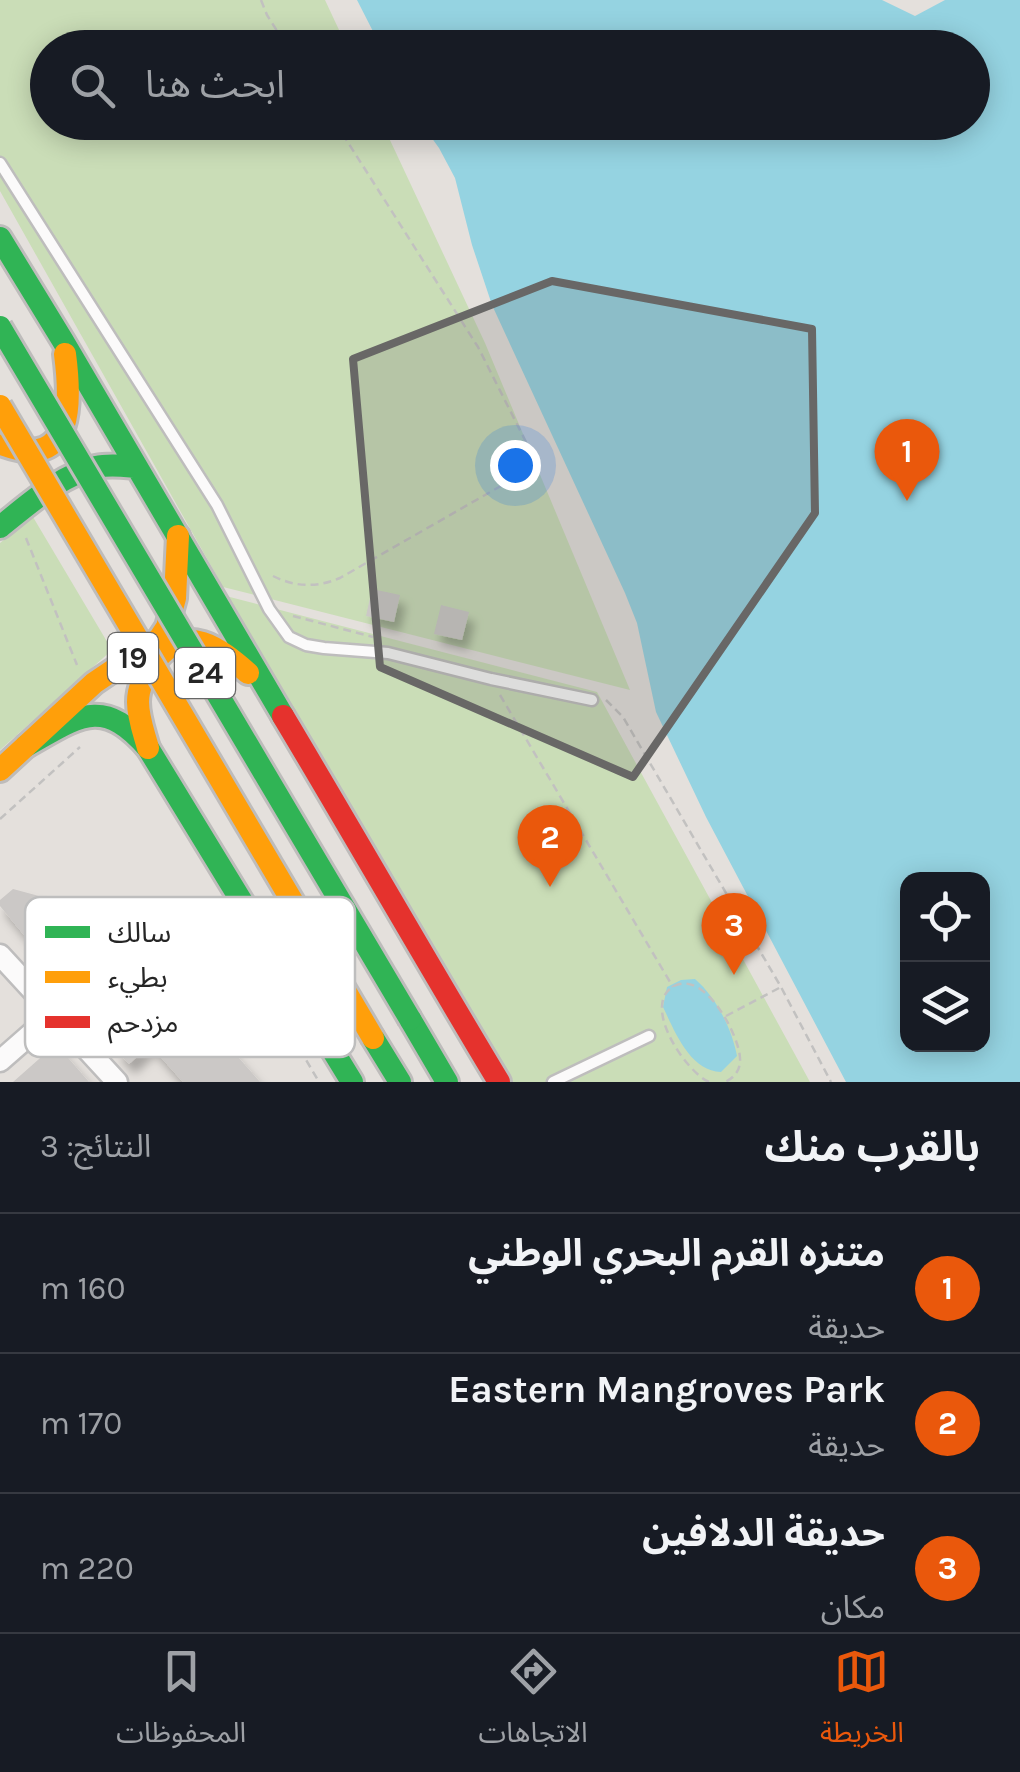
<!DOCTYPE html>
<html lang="ar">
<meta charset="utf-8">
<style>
:root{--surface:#171b24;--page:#242831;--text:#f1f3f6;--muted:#9ea1a6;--line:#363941;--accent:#ea580c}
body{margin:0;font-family:Karla,"Noto Sans Arabic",sans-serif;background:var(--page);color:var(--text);direction:rtl}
.controls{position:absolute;right:30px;bottom:30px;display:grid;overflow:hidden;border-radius:20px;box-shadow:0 5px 25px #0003}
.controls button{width:90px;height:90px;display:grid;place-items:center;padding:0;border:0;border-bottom:2px solid var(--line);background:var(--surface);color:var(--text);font:50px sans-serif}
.you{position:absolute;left:515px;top:465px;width:35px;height:35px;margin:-25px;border:8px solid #fff;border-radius:50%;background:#1a73e8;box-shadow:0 0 0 15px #1a73e833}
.badge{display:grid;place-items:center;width:65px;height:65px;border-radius:50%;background:var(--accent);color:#fff;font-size:32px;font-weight:700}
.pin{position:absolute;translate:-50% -82px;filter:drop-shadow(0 2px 5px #0008)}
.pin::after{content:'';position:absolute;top:52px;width:35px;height:30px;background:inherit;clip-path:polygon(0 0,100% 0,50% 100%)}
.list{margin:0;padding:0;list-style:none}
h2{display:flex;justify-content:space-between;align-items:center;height:130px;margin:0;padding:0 40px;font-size:42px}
h2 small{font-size:32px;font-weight:400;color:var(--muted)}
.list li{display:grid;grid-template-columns:65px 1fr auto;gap:30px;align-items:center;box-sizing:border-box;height:140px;padding:0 40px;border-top:2px solid var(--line)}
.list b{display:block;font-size:38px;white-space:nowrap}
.list p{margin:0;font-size:32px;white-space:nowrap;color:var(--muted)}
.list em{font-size:32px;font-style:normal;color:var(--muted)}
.icon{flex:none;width:55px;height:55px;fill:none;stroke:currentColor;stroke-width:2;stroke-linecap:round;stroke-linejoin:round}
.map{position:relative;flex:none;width:1020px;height:1082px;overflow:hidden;direction:ltr}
.search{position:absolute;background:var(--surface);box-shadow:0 5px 25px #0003;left:30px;right:30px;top:30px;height:110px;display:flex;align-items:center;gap:25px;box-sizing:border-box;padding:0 35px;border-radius:55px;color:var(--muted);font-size:38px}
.sheet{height:550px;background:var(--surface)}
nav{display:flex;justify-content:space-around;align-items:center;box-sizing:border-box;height:140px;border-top:2px solid var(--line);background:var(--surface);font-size:28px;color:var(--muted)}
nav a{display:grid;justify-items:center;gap:5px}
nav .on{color:var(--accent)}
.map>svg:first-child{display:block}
.green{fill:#caddb7}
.water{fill:#95d3e1;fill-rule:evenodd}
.building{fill:#cbc8c6;filter:url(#shadow)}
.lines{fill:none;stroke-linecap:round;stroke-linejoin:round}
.lane-casing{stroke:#bebdbd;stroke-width:15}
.street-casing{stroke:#bebdbd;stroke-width:25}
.fast-casing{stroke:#bebcbb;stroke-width:28}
.slow-casing{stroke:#bebcbb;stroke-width:28}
.jam-casing{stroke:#bebcbb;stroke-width:28}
.path{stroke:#c2c1c0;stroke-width:2.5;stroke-dasharray:8 5;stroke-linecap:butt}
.lane{stroke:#fbfafa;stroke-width:10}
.street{stroke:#fbfafa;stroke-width:20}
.fast{stroke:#30b455;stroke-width:22}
.slow{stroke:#ff9f0a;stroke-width:22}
.jam{stroke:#e5322d;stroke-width:22}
.fast-bridge-casing{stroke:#bebcbb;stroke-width:28;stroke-linecap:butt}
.slow-bridge-casing{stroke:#bebcbb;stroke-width:28;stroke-linecap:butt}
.fast-bridge{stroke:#30b455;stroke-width:22}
.slow-bridge{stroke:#ff9f0a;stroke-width:22}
.marked{fill:#686766;fill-opacity:0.2;stroke:#686766;stroke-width:8;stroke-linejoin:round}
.labels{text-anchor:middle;stroke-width:10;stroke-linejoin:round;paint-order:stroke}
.shield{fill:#fff;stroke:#676767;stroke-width:2.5}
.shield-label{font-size:30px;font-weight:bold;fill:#262626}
.key{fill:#fff;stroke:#bebebe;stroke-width:2.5}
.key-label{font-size:28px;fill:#262626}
</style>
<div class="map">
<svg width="1020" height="1082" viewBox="0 0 1020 1082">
<defs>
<filter id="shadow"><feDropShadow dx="6" dy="10" stdDeviation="5" flood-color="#0004"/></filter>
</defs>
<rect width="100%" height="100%" fill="#e4e0dc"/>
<path class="green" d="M 0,0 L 325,0 L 347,47 L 48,48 L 48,122 L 382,123 L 485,343 L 630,690 L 223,587 L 0,191 Z
M 33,517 L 112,650 L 0,750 L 0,543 Z
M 226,596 L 597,692 L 810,1082 L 509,1082 Z"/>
<path class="water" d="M 357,0 L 882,0 L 915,16 L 945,0 L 1020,0 L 1020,1082 L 846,1082 L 706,817 L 656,712 L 637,623 L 625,593 L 492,305 L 472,245 L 455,178 L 439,148 L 421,123 L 972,122 L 972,48 L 381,47 ZM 908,879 L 982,879 L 982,1044 L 908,1044 Z
M 695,979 C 716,997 732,1029 737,1056 L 721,1072 C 690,1071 675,1032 663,1007 L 667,987 L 681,980 Z"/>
<path class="building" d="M 372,589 L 400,595 L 394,622 L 366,616 Z
M 441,605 L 469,612 L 462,640 L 434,634 Z
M 13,889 L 76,906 L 84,914 L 39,953 L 0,906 L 0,900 Z
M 149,933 L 172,963 L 188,949 L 219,986 L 194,1007 L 260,1082 L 183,1082 L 150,1045 L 129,1064 L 115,1049 L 124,1040 L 128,1044 L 151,1024 L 121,993 L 124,954 Z
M 56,1044 L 89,1082 L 13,1082 Z"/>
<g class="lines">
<g class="lane-casing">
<path id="lane" d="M 0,163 L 217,505 L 269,609 L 289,637 L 306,645 L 324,648 L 388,653 L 491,679 L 592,700
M 71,1030 L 110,997
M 553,1082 L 649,1036"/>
</g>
<g class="street-casing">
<path id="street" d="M 0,955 L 117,1082
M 0,1061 L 56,1012"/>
</g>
<g class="fast-casing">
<path id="fast" d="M 0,238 L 63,341 L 283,716
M 0,527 C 28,505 60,475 96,467 C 110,464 124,466 137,467
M 26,746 C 78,717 102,695 148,748 L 352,1082
M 410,1019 L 447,1082
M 373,1038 L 400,1082"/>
</g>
<g class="slow-casing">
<path id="slow" d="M 4,445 C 75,471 71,400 65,354
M 148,748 C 144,733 138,718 138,702 C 138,687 146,672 156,660 C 187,622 219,648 248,673
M 0,770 L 94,683 L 159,639 L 167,627 L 175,598 L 178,536"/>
</g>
<g class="jam-casing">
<path id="jam" d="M 283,716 C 356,838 426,961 499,1082"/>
</g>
<path class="path" d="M 261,0 L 267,15 L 288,48
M 26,538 L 77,665
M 273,576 C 295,587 316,588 340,578 L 520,475 L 528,458 L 528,446 L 478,347 L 335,122
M 293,616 L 373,637
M 500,695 L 673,987
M 606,700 L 623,717 L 781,987 L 831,1082
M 0,819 L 80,747
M 267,993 L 319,1082
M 726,1016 L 781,987
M 709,1082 C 686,1072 640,1005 674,986 C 705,970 739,1035 740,1058 C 741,1070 734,1078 725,1082"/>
<use href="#lane" class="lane"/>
<use href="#street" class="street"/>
<use href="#fast" class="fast"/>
<use href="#slow" class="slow"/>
<use href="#jam" class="jam"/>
<g class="fast-bridge-casing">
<path id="fast-bridge" d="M 0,327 L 410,1019"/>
</g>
<g class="slow-bridge-casing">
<path id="slow-bridge" d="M 0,406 L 373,1038"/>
</g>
<use href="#fast-bridge" class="fast-bridge"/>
<use href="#slow-bridge" class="slow-bridge"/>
</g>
<path class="marked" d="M 552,281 L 812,329 L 815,513 L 633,777 L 380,667 L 353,359 Z"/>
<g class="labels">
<g class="shield">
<rect x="108" y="633" width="50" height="50" rx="8"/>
<rect x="175" y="648" width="60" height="50" rx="8"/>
</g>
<g class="shield-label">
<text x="133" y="668">19</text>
<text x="205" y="683">24</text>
</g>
</g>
<rect x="25" y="897" width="330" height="160" rx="15" class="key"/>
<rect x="45" y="926" width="45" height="12" fill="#30b455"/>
<rect x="45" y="971" width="45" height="12" fill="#ff9f0a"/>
<rect x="45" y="1016" width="45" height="12" fill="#e5322d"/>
<g class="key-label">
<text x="108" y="942">سالك</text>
<text x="108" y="987">بطيء</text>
<text x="108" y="1032">مزدحم</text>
</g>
</svg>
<div class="controls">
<button><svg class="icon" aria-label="locate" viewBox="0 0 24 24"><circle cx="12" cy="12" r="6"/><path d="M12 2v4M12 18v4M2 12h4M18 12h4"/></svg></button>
<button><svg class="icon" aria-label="layers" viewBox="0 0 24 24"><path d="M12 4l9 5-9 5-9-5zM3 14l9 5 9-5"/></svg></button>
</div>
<div class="you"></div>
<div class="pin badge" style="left:907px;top:501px">1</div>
<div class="pin badge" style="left:550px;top:887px">2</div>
<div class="pin badge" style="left:734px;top:975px">3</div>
<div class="search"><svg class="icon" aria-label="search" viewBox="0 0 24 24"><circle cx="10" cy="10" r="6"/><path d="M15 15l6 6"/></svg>ابحث هنا</div>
</div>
<section class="sheet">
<h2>بالقرب منك<small>النتائج: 3</small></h2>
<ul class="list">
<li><span class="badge">1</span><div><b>متنزه القرم البحري الوطني</b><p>حديقة</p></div><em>160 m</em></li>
<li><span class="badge">2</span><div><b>Eastern Mangroves Park</b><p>حديقة</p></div><em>170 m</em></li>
<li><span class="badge">3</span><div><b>حديقة الدلافين</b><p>مكان</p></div><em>220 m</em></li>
</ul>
</section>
<nav>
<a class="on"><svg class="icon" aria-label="map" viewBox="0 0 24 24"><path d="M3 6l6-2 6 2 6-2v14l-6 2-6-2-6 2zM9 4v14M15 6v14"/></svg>الخريطة</a>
<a><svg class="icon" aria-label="directions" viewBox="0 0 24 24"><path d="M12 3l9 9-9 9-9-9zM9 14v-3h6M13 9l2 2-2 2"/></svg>الاتجاهات</a>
<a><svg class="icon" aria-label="saved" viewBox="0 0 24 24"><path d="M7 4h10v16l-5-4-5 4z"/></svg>المحفوظات</a>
</nav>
